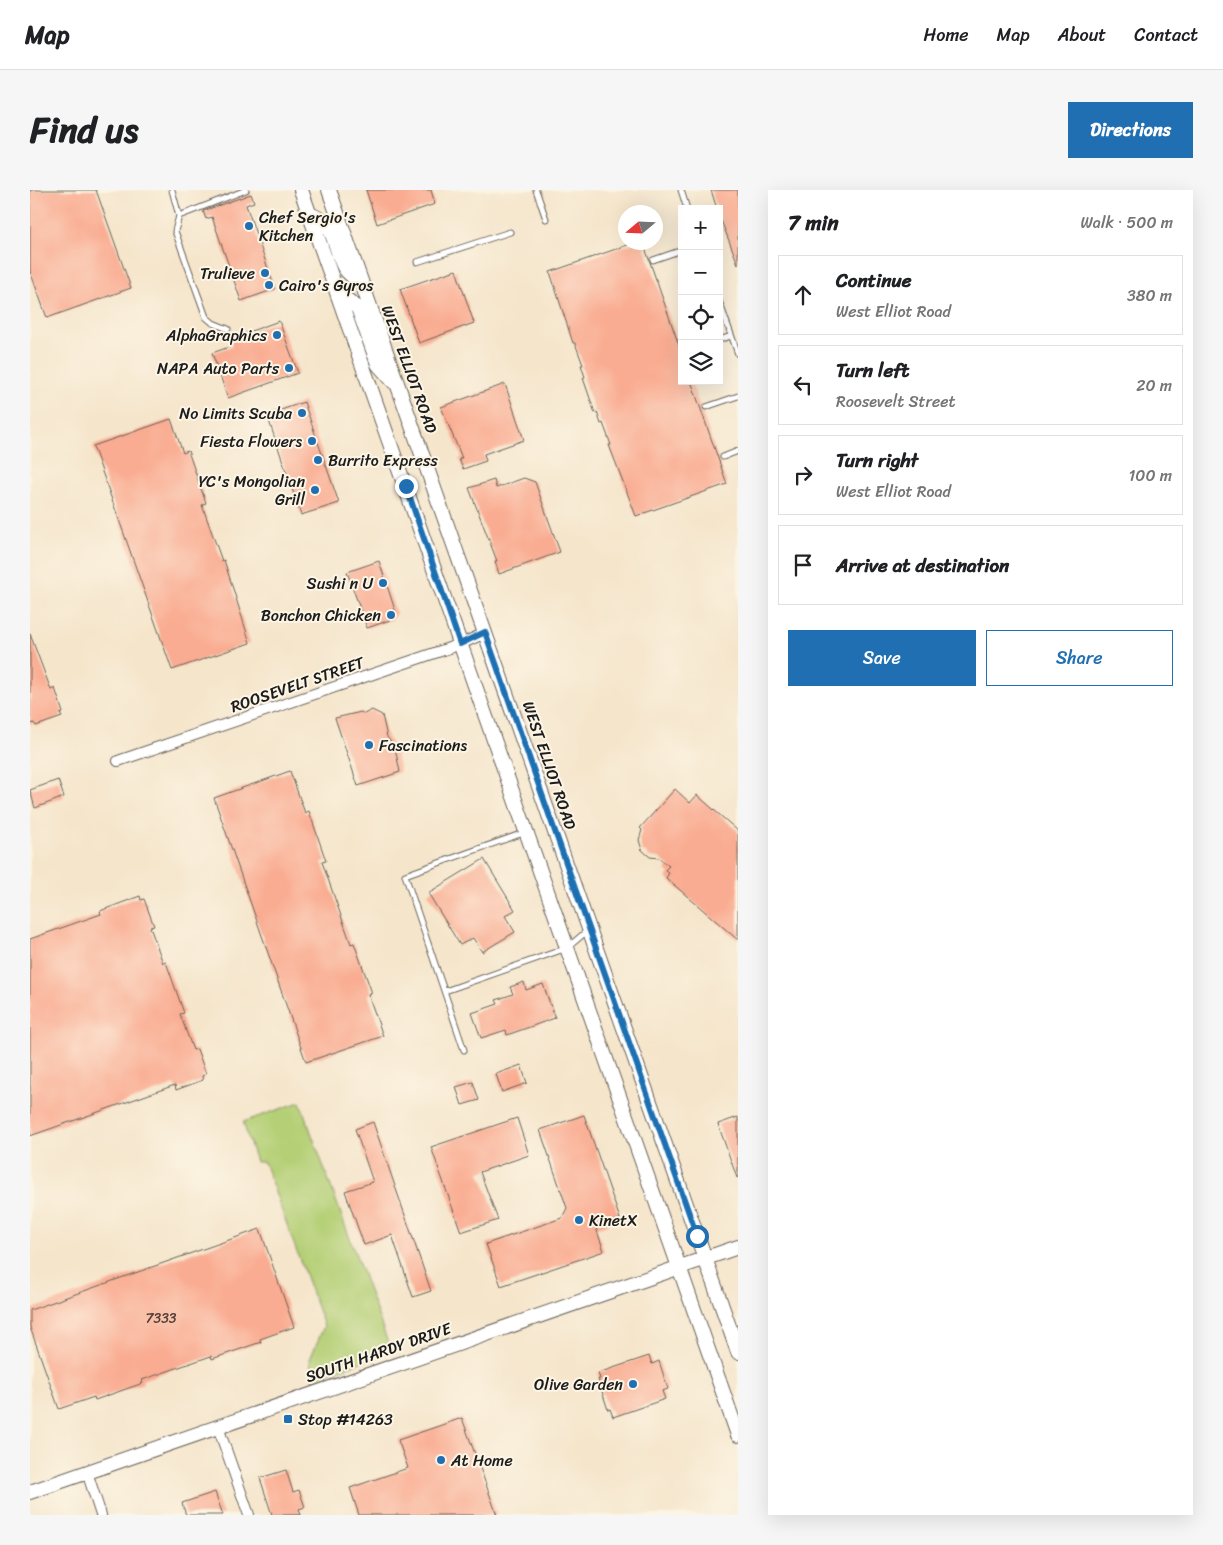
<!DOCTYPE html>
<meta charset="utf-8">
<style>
:root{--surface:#fff;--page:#f6f6f6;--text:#202124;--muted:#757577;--line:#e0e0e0;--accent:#1f6fb2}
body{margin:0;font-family:Sriracha,sans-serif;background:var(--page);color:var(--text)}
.controls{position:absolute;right:15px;top:15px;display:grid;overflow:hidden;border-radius:0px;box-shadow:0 5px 20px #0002}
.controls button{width:45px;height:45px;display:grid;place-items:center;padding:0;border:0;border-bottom:1px solid var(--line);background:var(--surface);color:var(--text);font:25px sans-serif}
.compass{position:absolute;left:588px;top:15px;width:45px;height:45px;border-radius:50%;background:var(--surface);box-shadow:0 5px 20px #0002;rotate:251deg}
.stop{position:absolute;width:15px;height:15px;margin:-11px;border:4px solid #1f6fb2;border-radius:50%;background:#fff}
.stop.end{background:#1f6fb2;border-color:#fff;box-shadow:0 1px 5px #0008}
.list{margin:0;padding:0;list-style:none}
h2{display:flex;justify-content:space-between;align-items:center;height:65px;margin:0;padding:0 20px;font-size:21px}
h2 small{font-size:16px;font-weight:400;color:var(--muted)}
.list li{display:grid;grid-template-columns:32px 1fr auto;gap:15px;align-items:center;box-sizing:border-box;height:80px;margin:0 10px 10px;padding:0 10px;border:1px solid var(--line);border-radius:0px}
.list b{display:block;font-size:19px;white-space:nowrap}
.list p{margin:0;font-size:16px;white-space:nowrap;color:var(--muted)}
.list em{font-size:16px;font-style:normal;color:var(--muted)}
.actions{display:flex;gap:10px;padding:15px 20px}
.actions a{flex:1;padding:11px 0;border:1px solid var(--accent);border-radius:0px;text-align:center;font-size:18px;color:var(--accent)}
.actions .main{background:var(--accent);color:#fff}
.icon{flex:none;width:28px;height:28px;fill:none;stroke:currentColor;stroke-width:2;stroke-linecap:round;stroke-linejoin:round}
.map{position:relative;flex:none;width:708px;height:1325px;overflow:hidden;border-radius:0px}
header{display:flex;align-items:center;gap:30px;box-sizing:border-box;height:70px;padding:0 25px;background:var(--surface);border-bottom:1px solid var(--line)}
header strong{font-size:24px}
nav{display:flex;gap:28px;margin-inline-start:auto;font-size:18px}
.intro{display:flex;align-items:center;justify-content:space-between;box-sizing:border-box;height:120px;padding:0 30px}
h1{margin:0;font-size:35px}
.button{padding:12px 22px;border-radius:0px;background:var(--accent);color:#fff;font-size:18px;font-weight:700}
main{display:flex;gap:30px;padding:0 30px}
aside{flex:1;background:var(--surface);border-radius:0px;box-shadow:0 5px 20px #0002}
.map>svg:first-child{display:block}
.green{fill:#b4cf75;stroke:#687648}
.building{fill:#f9ac91}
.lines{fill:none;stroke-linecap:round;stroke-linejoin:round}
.lane-casing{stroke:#686259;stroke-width:7}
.street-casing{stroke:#686259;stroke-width:12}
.secondary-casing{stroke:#686259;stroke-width:16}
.lane{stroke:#fff;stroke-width:5}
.street{stroke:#fff;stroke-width:10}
.secondary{stroke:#fff;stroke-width:14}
.route{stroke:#1f6fb2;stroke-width:6}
.poi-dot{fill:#1f6fb2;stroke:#fcf5e5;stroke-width:2}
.labels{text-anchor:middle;stroke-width:4;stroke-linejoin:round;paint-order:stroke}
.number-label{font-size:14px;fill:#534039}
.poi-label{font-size:16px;fill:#1c1c1c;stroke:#fcf5e5;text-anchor:end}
.street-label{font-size:16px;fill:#1c1c1c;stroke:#fcf5e5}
</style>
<header>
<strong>Map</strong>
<nav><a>Home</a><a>Map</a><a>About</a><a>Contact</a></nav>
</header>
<div class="intro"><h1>Find us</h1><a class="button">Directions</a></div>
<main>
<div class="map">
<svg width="708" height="1325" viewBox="0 0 708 1325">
<rect width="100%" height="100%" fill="#fcf5e5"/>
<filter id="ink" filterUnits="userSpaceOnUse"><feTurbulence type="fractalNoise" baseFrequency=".02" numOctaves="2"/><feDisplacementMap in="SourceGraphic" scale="10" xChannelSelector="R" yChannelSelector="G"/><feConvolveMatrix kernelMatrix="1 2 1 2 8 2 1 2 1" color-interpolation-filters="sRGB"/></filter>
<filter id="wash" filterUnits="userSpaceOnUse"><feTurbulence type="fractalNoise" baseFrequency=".0096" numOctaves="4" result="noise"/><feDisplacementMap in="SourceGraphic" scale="20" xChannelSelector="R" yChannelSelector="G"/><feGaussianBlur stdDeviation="1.12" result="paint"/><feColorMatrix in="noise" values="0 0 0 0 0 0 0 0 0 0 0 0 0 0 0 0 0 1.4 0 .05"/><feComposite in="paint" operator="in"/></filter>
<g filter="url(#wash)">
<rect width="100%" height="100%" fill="#f5e5cb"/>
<path class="green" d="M 270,912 L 361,1161 L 282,1190 L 280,1169 L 294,1136 L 234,972 L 226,972 L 213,932 Z"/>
<g id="blocks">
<path class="building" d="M 0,0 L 66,0 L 101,98 L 17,128 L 0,81 Z
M 336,0 L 401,0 L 405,14 L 347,34 Z
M 681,0 L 708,0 L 708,74 L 689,25 L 689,19 L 687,19 Z
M 221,4 L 224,12 L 216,15 L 245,99 L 211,111 L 182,27 L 176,29 L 173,21 Z
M 606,52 L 613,52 L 652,164 L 652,191 L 661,191 L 697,294 L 606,326 L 579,255 L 581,255 L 573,233 L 571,234 L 567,222 L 565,223 L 553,188 L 555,187 L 551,175 L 553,175 L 545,153 L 543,153 L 520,82 Z
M 426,80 L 444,133 L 389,153 L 370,99 Z
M 249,131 L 268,183 L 198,208 L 182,163 L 202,156 L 199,149 Z
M 475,194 L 494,250 L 454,264 L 456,271 L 433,279 L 429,269 L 432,268 L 411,217 Z
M 274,212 L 309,313 L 271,325 L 237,225 Z
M 141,229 L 153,263 L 158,261 L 176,313 L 172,315 L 192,371 L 194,370 L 220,453 L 142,480 L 63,256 Z
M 494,288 L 505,292 L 530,362 L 469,384 L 465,371 L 467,371 L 439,298 L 464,290 L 466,298 Z
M 349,371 L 366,423 L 363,429 L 337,438 L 317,382 Z
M 0,444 L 21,500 L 25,498 L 33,523 L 30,524 L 32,527 L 6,536 L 4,533 L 0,534 Z
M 342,520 L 352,525 L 357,547 L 365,558 L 370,582 L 328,596 L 305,528 L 331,522 L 334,524 Z
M 260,581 L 275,623 L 279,621 L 296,671 L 292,672 L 321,754 L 324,753 L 342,803 L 338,804 L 353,846 L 276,872 L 184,608 Z
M 28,590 L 34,607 L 5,618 L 0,600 Z
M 645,599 L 660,613 L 667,605 L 708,641 L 708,750 L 636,688 L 639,683 L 635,680 L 639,676 L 629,668 L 620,667 L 612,660 L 609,650 L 612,640 L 610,638 Z
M 454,669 L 485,720 L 475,726 L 485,742 L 452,762 L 443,748 L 430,755 L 398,703 Z
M 110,706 L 111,710 L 114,709 L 124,736 L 120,737 L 133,773 L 136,772 L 154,823 L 150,824 L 163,860 L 167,859 L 176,884 L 172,886 L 173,890 L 146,900 L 145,895 L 0,946 L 0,749 L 71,724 L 70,721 Z
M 494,792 L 496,800 L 513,794 L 525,828 L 477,845 L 476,840 L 451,848 L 442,823 L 468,814 L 466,810 L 483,804 L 480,797 Z
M 491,875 L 497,893 L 472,902 L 466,884 Z
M 443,892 L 449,910 L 432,915 L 426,897 Z
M 554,925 L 590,1029 L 566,1038 L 574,1061 L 471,1096 L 456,1054 L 532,1028 L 537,1018 L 510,940 Z
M 708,927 L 708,987 L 707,988 L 688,934 Z
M 487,928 L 499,965 L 450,982 L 468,1030 L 431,1042 L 401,957 Z
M 343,932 L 401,1101 L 383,1107 L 362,1045 L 334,1055 L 315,1001 L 343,992 L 325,939 Z
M 230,1039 L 264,1137 L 230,1149 L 231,1152 L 182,1169 L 181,1166 L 112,1190 L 113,1193 L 65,1210 L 64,1207 L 29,1219 L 0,1137 L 0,1120 Z
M 619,1166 L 622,1174 L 629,1171 L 638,1199 L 632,1201 L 635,1209 L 583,1227 L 580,1219 L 578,1220 L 568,1189 L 570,1189 L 568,1183 Z
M 432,1228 L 467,1325 L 329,1325 L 320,1298 L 378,1278 L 368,1250 Z
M 256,1280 L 263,1302 L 269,1300 L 275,1317 L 269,1319 L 271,1325 L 242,1325 L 230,1288 Z
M 185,1302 L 193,1325 L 156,1325 L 152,1313 Z"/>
</g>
</g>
<g filter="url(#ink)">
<use href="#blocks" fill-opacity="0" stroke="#686259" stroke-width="1"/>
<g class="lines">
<g class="lane-casing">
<path id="lane" d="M 142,0 L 149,26 L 145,41 L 176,127 L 183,133 L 198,139
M 506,0 L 516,29
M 651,0 L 657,19
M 149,26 L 216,0
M 623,70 L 652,60
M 387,72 L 480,42
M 689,111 L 708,164
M 689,150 L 701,146
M 676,217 L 708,206
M 693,267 L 708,261
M 415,801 L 537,758 L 557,741
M 434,860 L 375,685 L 496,642"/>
</g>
<g class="street-casing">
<path id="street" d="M 88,571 L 431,454 L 455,443
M 188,1237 L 219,1325
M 57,1282 L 71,1325"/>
</g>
<g class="secondary-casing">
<path id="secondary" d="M 271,0 L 708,1245
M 299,0 L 708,1162
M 279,24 C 307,33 302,54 314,77 C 317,83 326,89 331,93
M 308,103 L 328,118 L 348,174 L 364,192
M 0,1302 L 708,1057"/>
</g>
<use href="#lane" class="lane"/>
<use href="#street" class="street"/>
<use href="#secondary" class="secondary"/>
</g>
</g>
<g class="lines" filter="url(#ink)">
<path class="route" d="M 376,296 L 430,454 L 455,442 L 667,1046"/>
</g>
<g class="poi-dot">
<circle cx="219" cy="36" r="5"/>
<circle cx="235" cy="83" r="5"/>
<circle cx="239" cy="95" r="5"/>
<circle cx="247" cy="145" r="5"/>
<circle cx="259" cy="178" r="5"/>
<circle cx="272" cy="223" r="5"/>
<circle cx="282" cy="251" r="5"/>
<circle cx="288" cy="270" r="5"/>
<circle cx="285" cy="300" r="5"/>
<circle cx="353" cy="393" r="5"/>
<circle cx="361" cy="425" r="5"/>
<circle cx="339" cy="555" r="5"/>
<circle cx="549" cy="1030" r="5"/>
<circle cx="603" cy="1194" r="5"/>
<rect x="253" y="1224" width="10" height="10" rx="2.5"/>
<circle cx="411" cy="1270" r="5"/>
</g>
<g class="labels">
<g class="number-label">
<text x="131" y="1133">7333</text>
</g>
<g class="poi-label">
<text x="229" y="33" text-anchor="start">Chef Sergio's<tspan x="229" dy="18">Kitchen</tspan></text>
<text x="225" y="89">Trulieve</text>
<text x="249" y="101" text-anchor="start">Cairo's Gyros</text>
<text x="237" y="151">AlphaGraphics</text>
<text x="249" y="184">NAPA Auto Parts</text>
<text x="262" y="229">No Limits Scuba</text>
<text x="272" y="257">Fiesta Flowers</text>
<text x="298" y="276" text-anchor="start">Burrito Express</text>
<text x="275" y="297">YC's Mongolian<tspan x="275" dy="18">Grill</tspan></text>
<text x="343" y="399">Sushi n U</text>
<text x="351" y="431">Bonchon Chicken</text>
<text x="349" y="561" text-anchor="start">Fascinations</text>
<text x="559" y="1036" text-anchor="start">KinetX</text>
<text x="593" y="1200">Olive Garden</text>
<text x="268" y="1235" text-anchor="start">Stop #14263</text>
<text x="421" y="1276" text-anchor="start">At Home</text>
</g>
<g class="street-label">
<text transform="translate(380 179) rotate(70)" y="6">WEST ELLIOT ROAD</text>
<text transform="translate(267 494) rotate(-19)" y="6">ROOSEVELT STREET</text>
<text transform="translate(520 575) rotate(71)" y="6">WEST ELLIOT ROAD</text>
<text transform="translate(348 1162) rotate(-19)" y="6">SOUTH HARDY DRIVE</text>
</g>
</g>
</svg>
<div class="controls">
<button>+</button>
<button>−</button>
<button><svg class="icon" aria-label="locate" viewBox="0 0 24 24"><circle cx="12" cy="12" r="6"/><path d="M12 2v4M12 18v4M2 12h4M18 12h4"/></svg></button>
<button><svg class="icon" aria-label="layers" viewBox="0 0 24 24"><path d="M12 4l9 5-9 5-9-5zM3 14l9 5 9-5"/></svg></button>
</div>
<svg class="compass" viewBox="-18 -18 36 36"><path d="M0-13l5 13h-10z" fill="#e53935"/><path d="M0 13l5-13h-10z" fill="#757577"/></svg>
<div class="stop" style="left:667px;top:1046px"></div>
<div class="stop end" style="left:376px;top:296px"></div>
</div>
<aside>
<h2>7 min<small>Walk · 500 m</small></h2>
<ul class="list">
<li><svg class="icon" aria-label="ahead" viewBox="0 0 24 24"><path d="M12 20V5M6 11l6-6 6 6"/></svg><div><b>Continue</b><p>West Elliot Road</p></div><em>380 m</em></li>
<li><svg class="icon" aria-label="left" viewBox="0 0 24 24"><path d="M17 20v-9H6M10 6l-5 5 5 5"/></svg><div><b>Turn left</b><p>Roosevelt Street</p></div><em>20 m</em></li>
<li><svg class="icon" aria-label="right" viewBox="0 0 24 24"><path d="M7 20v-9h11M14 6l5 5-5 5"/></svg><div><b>Turn right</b><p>West Elliot Road</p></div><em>100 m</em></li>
<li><svg class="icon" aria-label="arrive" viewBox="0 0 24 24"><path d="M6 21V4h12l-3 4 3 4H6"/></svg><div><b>Arrive at destination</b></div></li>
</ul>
<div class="actions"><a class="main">Save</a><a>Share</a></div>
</aside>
</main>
